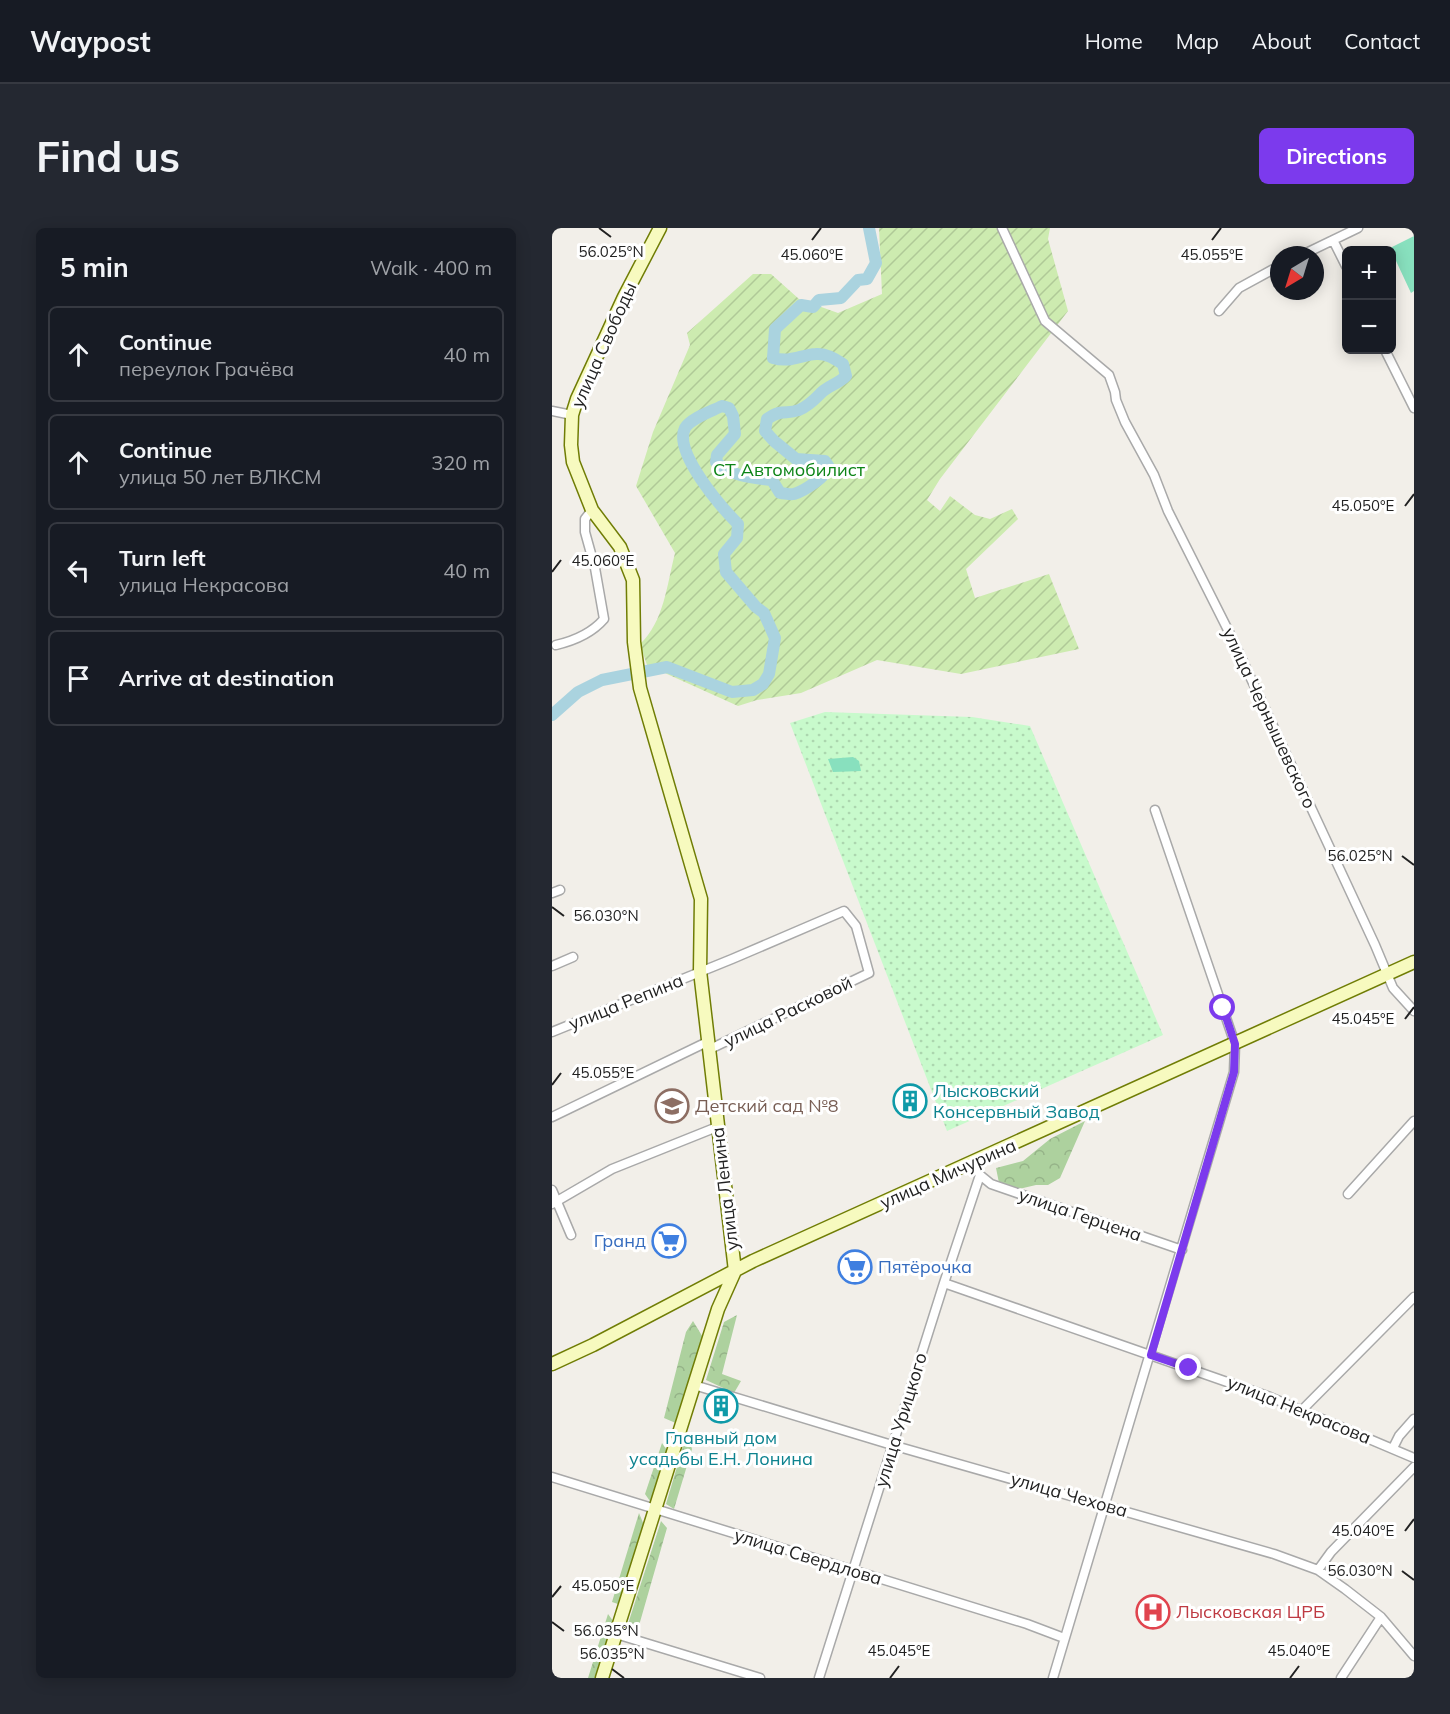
<!DOCTYPE html>
<meta charset="utf-8">
<style>
:root{--surface:#171b24;--page:#242831;--text:#f1f3f6;--muted:#9ea1a6;--line:#363941;--accent:#7c3aed}
body{margin:0;font-family:Mulish,sans-serif;background:var(--page);color:var(--text)}
.controls{position:absolute;right:18px;top:18px;display:grid;overflow:hidden;border-radius:9px;box-shadow:0 3px 15px #0003}
.controls button{width:54px;height:54px;display:grid;place-items:center;padding:0;border:0;border-bottom:2px solid var(--line);background:var(--surface);color:var(--text);font:30px sans-serif}
.compass{position:absolute;left:718px;top:18px;width:54px;height:54px;border-radius:50%;background:var(--surface);box-shadow:0 3px 15px #0003;rotate:218deg}
.stop{position:absolute;width:18px;height:18px;margin:-14px;border:4px solid #7c3aed;border-radius:50%;background:#fff}
.stop.end{background:#7c3aed;border-color:#fff;box-shadow:0 2px 6px #0008}
.list{margin:0;padding:0;list-style:none}
h2{display:flex;justify-content:space-between;align-items:center;height:78px;margin:0;padding:0 24px;font-size:26px}
h2 small{font-size:20px;font-weight:400;color:var(--muted)}
.list li{display:grid;grid-template-columns:39px 1fr auto;gap:18px;align-items:center;box-sizing:border-box;height:96px;margin:0 12px 12px;padding:0 12px;border:2px solid var(--line);border-radius:9px}
.list b{display:block;font-size:22px;white-space:nowrap}
.list p{margin:0;font-size:20px;white-space:nowrap;color:var(--muted)}
.list em{font-size:20px;font-style:normal;color:var(--muted)}
.icon{flex:none;width:33px;height:33px;fill:none;stroke:currentColor;stroke-width:2;stroke-linecap:round;stroke-linejoin:round}
.map{position:relative;flex:none;width:862px;height:1450px;overflow:hidden;border-radius:9px}
header{display:flex;align-items:center;gap:36px;box-sizing:border-box;height:84px;padding:0 30px;background:var(--surface);border-bottom:2px solid var(--line)}
header strong{font-size:28px}
nav{display:flex;gap:33px;margin-inline-start:auto;font-size:21px}
.intro{display:flex;align-items:center;justify-content:space-between;box-sizing:border-box;height:144px;padding:0 36px}
h1{margin:0;font-size:42px}
.button{padding:15px 27px;border-radius:9px;background:var(--accent);color:#fff;font-size:21px;font-weight:700}
main{display:flex;gap:36px;padding:0 36px}
aside{flex:1;background:var(--surface);border-radius:9px;box-shadow:0 3px 15px #0003}
.map>svg:first-child{display:block}
.forest{fill:url(#forest-crowns)}
.park{fill:url(#park-dots)}
.garden{fill:url(#garden-furrows)}
.pitch{fill:#88e0be}
.lines{fill:none;stroke-linecap:round;stroke-linejoin:round}
.river{stroke:#aad3df;stroke-width:12}
.minor-casing{stroke:#a9a9a9;stroke-width:11}
.secondary-casing{stroke:#707d05;stroke-width:15}
.minor{stroke:#fff;stroke-width:8}
.secondary{stroke:#f7fabf;stroke-width:12}
.route{stroke:#7c3aed;stroke-width:8}
.ticks{fill:none;stroke:#222;stroke-width:2}
.labels{text-anchor:middle;stroke-width:6;stroke-linejoin:round;paint-order:stroke}
.street-label{font-size:18px;fill:#222;stroke:#fff}
.park-label{font-size:18px;fill:#0c8416;stroke:#fff}
.culture-label{font-size:18px;fill:#0d838f;stroke:#fff;text-anchor:start}
.education-label{font-size:18px;fill:#785e54;stroke:#fff;text-anchor:start}
.shop-label{font-size:18px;fill:#366cbe;stroke:#fff;text-anchor:end}
.health-label{font-size:18px;fill:#be3a42;stroke:#fff;text-anchor:start}
.ticks-label{font-size:15px;text-anchor:middle;fill:#222;stroke:#fff;stroke-width:6;stroke-linejoin:round;paint-order:stroke}
</style>
<header>
<strong>Waypost</strong>
<nav><a>Home</a><a>Map</a><a>About</a><a>Contact</a></nav>
</header>
<div class="intro"><h1>Find us</h1><a class="button">Directions</a></div>
<main>
<aside>
<h2>5 min<small>Walk · 400 m</small></h2>
<ul class="list">
<li><svg class="icon" aria-label="ahead" viewBox="0 0 24 24"><path d="M12 20V5M6 11l6-6 6 6"/></svg><div><b>Continue</b><p>переулок Грачёва</p></div><em>40 m</em></li>
<li><svg class="icon" aria-label="ahead" viewBox="0 0 24 24"><path d="M12 20V5M6 11l6-6 6 6"/></svg><div><b>Continue</b><p>улица 50 лет ВЛКСМ</p></div><em>320 m</em></li>
<li><svg class="icon" aria-label="left" viewBox="0 0 24 24"><path d="M17 20v-9H6M10 6l-5 5 5 5"/></svg><div><b>Turn left</b><p>улица Некрасова</p></div><em>40 m</em></li>
<li><svg class="icon" aria-label="arrive" viewBox="0 0 24 24"><path d="M6 21V4h12l-3 4 3 4H6"/></svg><div><b>Arrive at destination</b></div></li>
</ul>
</aside>
<div class="map">
<svg width="862" height="1450" viewBox="0 0 862 1450">
<defs>
<pattern id="forest-crowns" width="20" height="18" patternUnits="userSpaceOnUse" patternTransform="scale(1.5)"><rect width="20" height="18" fill="#add19e"/><path d="M2 6a3 3 0 1 1 6 0M12 15a3 3 0 1 1 6 0" fill="none" stroke="#95b388"/></pattern>
<pattern id="park-dots" width="8" height="8" patternUnits="userSpaceOnUse" patternTransform="scale(1.5)"><rect width="8" height="8" fill="#c8facc"/><path d="M2 2h.1M6 6h.1" fill="none" stroke="#acd6af" stroke-width="1.8" stroke-linecap="round"/></pattern>
<pattern id="garden-furrows" width="10" height="10" patternUnits="userSpaceOnUse" patternTransform="scale(1.5)"><rect width="10" height="10" fill="#cdebb0"/><path d="M-1 1l2-2M0 10L10 0M9 11l2-2" fill="none" stroke="#b0c997"/></pattern>
</defs>
<rect width="100%" height="100%" fill="#f2efe9"/>
<path class="forest" d="M 533,893 L 508,950 L 496,957 L 484,957 L 467,961 L 447,955 L 444,940 L 471,933 L 498,911 Z
M 185,1087 L 170,1146 L 189,1153 L 182,1165 L 154,1152 L 172,1094 Z
M 141,1093 L 152,1111 L 126,1196 L 112,1190 L 134,1104 Z
M 135,1205 L 140,1221 L 122,1281 L 114,1276 Z
M 110,1215 L 117,1225 L 100,1276 L 93,1266 Z
M 87,1285 L 94,1302 L 69,1377 L 60,1374 Z
M 109,1293 L 115,1300 L 86,1401 L 75,1399 Z
M 56,1386 L 64,1397 L 46,1450 L 36,1450 Z"/>
<path class="park" d="M 273,484 L 420,489 L 478,498 L 611,807 L 395,903 L 238,495 Z"/>
<path class="garden" d="M 327,0 L 498,0 L 496,11 L 516,83 L 388,251 L 375,272 L 388,283 L 398,268 L 423,287 L 438,291 L 460,281 L 466,291 L 414,341 L 423,370 L 497,346 L 527,421 L 409,446 L 325,432 L 249,465 L 205,472 L 186,478 L 95,437 L 88,416 C 112,394 115,356 123,325 L 84,258 L 101,204 L 138,117 L 135,105 L 201,46 L 219,46 L 247,71 L 286,85 L 330,66 Z"/>
<path class="pitch" d="M 862,8 L 862,63 L 859,65 L 838,20 Z
M 301,529 L 307,533 L 309,543 L 281,544 L 276,531 Z"/>
<g class="lines">
<path class="river" d="M 0,487 L 26,464 L 50,452 L 115,439 L 180,464 L 201,462 L 211,456 L 217,446 L 223,410 L 212,385 L 204,379 L 174,344 L 172,326 L 185,310 L 186,296 C 169,279 121,224 133,200 C 139,190 160,183 170,178 L 177,180 L 181,188 L 183,206 L 165,227 L 164,234 C 180,248 199,250 220,252 L 228,265 C 232,265 238,267 242,266 C 252,263 274,249 277,239 L 273,233 L 244,231 L 222,213 L 213,203 L 215,191 C 231,180 234,187 247,182 C 257,178 263,171 270,164 C 277,158 287,155 294,148 L 291,136 C 283,131 274,125 264,126 C 248,127 239,135 221,130 L 223,101 L 249,77 L 261,79 L 267,72 L 289,70 L 306,52 L 315,51 L 324,35 L 317,0"/>
<g class="minor-casing">
<path id="minor" d="M 450,0 L 493,93 L 557,147 L 563,164 L 564,172 L 573,194 L 602,247 L 616,283 L 681,412 L 823,717 L 841,760 L 862,783
M 781,12 L 794,38
M 750,27 L 806,0
M 667,83 L 687,60 L 727,38
M 833,122 L 862,180
M 0,183 L 20,187
M 4,417 C 21,413 40,405 52,391 L 43,340 L 33,304 L 33,291 L 40,282
M 0,665 L 8,662
M 0,738 L 21,729
M 0,804 L 180,731 L 292,683 L 304,698 L 317,745 L 156,822
M 0,889 L 155,814
M 428,947 L 439,956 L 630,1022
M 0,962 L 19,1007
M 796,966 L 862,893
M 0,976 L 60,941 L 165,899
M 392,1055 L 718,1169 L 862,1230
M 142,1157 L 340,1217 L 722,1326 L 766,1342 L 793,1361 L 829,1389 L 862,1428
M 751,1181 L 862,1069
M 841,1220 L 847,1208 L 862,1191
M 0,1249 L 475,1396 L 512,1410
M 766,1342 L 779,1324 L 862,1239
M 64,1406 L 208,1450
M 267,1450 L 392,1055 L 428,947 L 422,935
M 501,1450 L 682,844 L 683,816 L 603,582
M 789,1450 L 829,1389"/>
</g>
<g class="secondary-casing">
<path id="secondary" d="M 0,1136 L 41,1117 L 201,1033 L 862,734
M 50,1450 L 166,1081 L 183,1043 L 148,743 L 149,671 L 88,460 L 82,414 L 81,352 L 68,319 L 40,282 L 21,234 L 19,217 L 20,187 L 25,171 L 72,69 L 108,0"/>
</g>
<use href="#minor" class="minor"/>
<use href="#secondary" class="secondary"/>
</g>
<g class="lines">
<path class="route" d="M 637,1140 L 599,1127 L 682,844 L 683,816 L 671,780"/>
</g>
<path class="ticks" d="M 47,0 L 59,9M 260,12 L 269,0M 660,12 L 669,0M 853,278 L 862,266M 0,344 L 9,332M 850,628 L 862,637M 0,679 L 12,688M 853,791 L 862,779M 0,857 L 9,845M 853,1303 L 862,1291M 850,1343 L 862,1352M 0,1369 L 9,1358M 0,1394 L 12,1403M 60,1441 L 72,1450M 338,1450 L 347,1438M 738,1450 L 747,1438"/>
<defs>
<g id="building-ring" transform="scale(1.725)"><circle r="9.5" fill="#fff" stroke="#0f9aa8" stroke-width="1.5"/><path d="M-4-6H4V6H1V3H-1V6H-4ZM-2.5-4.3h1.7v1.8h-1.7ZM.8-4.3h1.7v1.8H.8ZM-2.5-1h1.7V.8h-1.7ZM.8-1h1.7V.8H.8Z" fill="#0f9aa8"/></g>
<g id="school-ring" transform="scale(1.725)"><circle r="9.5" fill="#fff" stroke="#8d6e63" stroke-width="1.5"/><path d="M0-5L7-2L0 1L-7-2ZM-4 1L0 2.5L4 1V4Q0 6-4 4Z" fill="#8d6e63"/></g>
<g id="supermarket-ring" transform="scale(1.725)"><circle r="9.5" fill="#fff" stroke="#3f7fe0" stroke-width="1.5"/><path d="M-6-5.5h2.5l.6 2H6L4.5 2H-2.5L-4.4-4H-6ZM-1.5 3.2a1.3 1.3 0 1 0 .1 0ZM3 3.2a1.3 1.3 0 1 0 .1 0Z" fill="#3f7fe0"/></g>
<g id="hospital-ring" transform="scale(1.725)"><circle r="9.5" fill="#fff" stroke="#e0444e" stroke-width="1.5"/><path d="M-5-5h3v3.5h4V-5h3V5h-3V1.5h-4V5h-3Z" fill="#e0444e"/></g>
</defs>
<g fill-rule="evenodd">
<use href="#building-ring" x="358" y="873"/>
<use href="#school-ring" x="120" y="878"/>
<use href="#supermarket-ring" x="117" y="1013"/>
<use href="#supermarket-ring" x="303" y="1039"/>
<use href="#building-ring" x="169" y="1178"/>
<use href="#hospital-ring" x="601" y="1384"/>
</g>
<g class="labels">
<g class="street-label">
<text transform="translate(52 117) rotate(-66)" y="6">улица Свободы</text>
<text transform="translate(717 490) rotate(65)" y="6">улица Чернышевского</text>
<text transform="translate(74 774) rotate(-22)" y="6">улица Репина</text>
<text transform="translate(236 784) rotate(-26)" y="6">улица Расковой</text>
<text transform="translate(396 946) rotate(-24)" y="6">улица Мичурина</text>
<text transform="translate(173 961) rotate(-97)" y="6">улица Ленина</text>
<text transform="translate(528 987) rotate(19)" y="6">улица Герцена</text>
<text transform="translate(747 1182) rotate(22)" y="6">улица Некрасова</text>
<text transform="translate(349 1192) rotate(-73)" y="6">улица Урицкого</text>
<text transform="translate(517 1267) rotate(16)" y="6">улица Чехова</text>
<text transform="translate(256 1329) rotate(17)" y="6">улица Свердлова</text>
</g>
<g class="park-label">
<text x="237" y="248">СТ Автомобилист</text>
</g>
<g class="culture-label">
<text x="381" y="869">Лысковский<tspan x="381" dy="21">Консервный Завод</tspan></text>
<text x="169" y="1216" text-anchor="middle">Главный дом<tspan x="169" dy="21">усадьбы Е.Н. Лонина</tspan></text>
</g>
<g class="education-label">
<text x="143" y="884">Детский сад №8</text>
</g>
<g class="shop-label">
<text x="94" y="1019">Гранд</text>
<text x="326" y="1045" text-anchor="start">Пятёрочка</text>
</g>
<g class="health-label">
<text x="624" y="1390">Лысковская ЦРБ</text>
</g>
</g>
<g class="ticks-label">
<text x="59" y="29">56.025°N</text>
<text x="260" y="32">45.060°E</text>
<text x="660" y="32">45.055°E</text>
<text x="811" y="283">45.050°E</text>
<text x="51" y="338">45.060°E</text>
<text x="808" y="633">56.025°N</text>
<text x="54" y="693">56.030°N</text>
<text x="811" y="796">45.045°E</text>
<text x="51" y="850">45.055°E</text>
<text x="811" y="1308">45.040°E</text>
<text x="808" y="1348">56.030°N</text>
<text x="51" y="1363">45.050°E</text>
<text x="54" y="1408">56.035°N</text>
<text x="347" y="1428">45.045°E</text>
<text x="747" y="1428">45.040°E</text>
<text x="60" y="1431">56.035°N</text>
</g>
</svg>
<div class="controls">
<button>+</button>
<button>−</button>
</div>
<svg class="compass" viewBox="-18 -18 36 36"><path d="M0-13l5 13h-10z" fill="#e53935"/><path d="M0 13l5-13h-10z" fill="#9ea1a6"/></svg>
<div class="stop" style="left:671px;top:780px"></div>
<div class="stop end" style="left:637px;top:1140px"></div>
</div>
</main>
